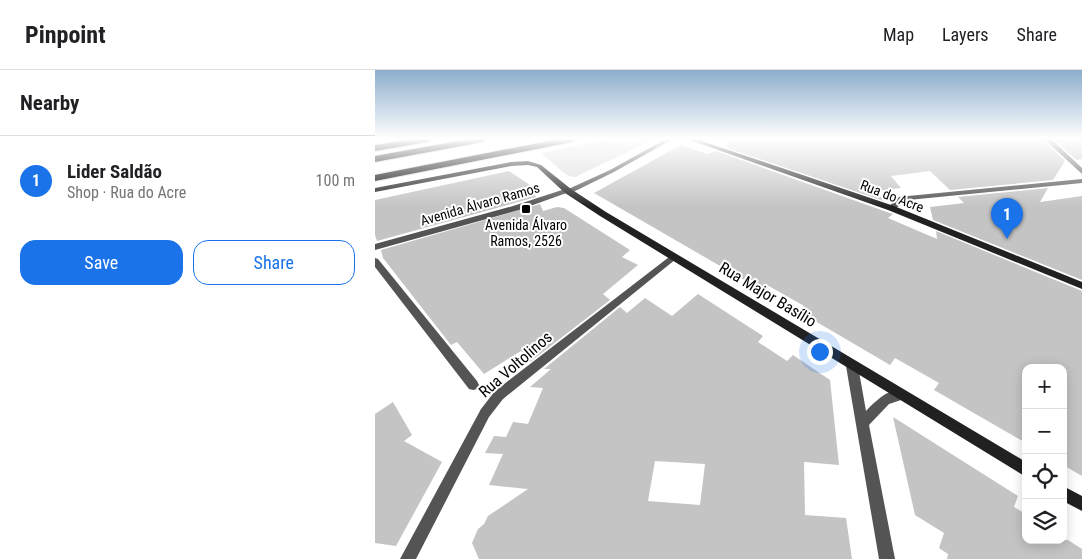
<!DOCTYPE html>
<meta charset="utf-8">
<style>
:root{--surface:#fff;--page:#f2f2f2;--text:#202124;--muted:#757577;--line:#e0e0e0;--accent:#1a73e8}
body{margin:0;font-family:"Roboto Condensed",sans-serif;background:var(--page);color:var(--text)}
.controls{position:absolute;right:15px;bottom:15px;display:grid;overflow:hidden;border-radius:10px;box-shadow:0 2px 12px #0003}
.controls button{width:45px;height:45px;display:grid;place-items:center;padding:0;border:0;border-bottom:1px solid var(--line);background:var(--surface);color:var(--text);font:25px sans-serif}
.you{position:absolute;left:444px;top:281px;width:18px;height:18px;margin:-12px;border:4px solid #fff;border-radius:50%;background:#1a73e8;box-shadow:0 0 0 8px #1a73e833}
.badge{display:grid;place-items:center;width:32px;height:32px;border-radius:50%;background:var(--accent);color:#fff;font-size:16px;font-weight:700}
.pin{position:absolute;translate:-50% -41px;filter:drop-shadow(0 1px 2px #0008)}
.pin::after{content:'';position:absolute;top:26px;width:18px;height:15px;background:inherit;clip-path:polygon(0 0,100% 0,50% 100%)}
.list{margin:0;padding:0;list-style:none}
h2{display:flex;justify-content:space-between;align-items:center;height:65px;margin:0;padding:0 20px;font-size:21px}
h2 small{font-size:16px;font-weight:400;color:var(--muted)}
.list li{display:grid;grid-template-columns:32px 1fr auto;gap:15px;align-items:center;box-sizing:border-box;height:90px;padding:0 20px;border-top:1px solid var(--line)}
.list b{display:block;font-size:19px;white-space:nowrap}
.list p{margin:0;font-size:16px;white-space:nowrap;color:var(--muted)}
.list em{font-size:16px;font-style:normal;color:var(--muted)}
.actions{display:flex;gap:10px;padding:15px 20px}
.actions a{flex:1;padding:11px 0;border:1px solid var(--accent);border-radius:15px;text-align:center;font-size:18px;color:var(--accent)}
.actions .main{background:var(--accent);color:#fff}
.icon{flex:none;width:28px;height:28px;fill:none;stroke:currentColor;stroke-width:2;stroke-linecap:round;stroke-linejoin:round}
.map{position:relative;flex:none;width:707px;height:489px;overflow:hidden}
header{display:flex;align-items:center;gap:30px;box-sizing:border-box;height:70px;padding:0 25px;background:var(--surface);border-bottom:1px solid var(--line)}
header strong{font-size:24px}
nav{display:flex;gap:28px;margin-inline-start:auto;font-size:18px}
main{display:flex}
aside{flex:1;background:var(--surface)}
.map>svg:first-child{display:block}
.green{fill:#dbdbdb}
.building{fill:#c4c4c4;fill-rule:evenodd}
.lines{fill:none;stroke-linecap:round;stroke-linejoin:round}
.trunk-casing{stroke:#dbdbdb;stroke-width:2}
.service{fill:#545454;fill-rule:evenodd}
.minor{fill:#545454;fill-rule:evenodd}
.tertiary{fill:#545454;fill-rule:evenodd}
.secondary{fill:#212121;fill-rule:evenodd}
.trunk{fill:#000;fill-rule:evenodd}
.poi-dot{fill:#000;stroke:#fff;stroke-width:2}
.labels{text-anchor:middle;stroke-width:4;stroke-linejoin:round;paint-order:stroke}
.far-street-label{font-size:14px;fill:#000;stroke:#fff}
.far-poi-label{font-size:14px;fill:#000;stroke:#fff}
.street-label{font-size:16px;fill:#000;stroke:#fff}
</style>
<header>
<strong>Pinpoint</strong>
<nav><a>Map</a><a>Layers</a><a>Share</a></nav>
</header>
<main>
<aside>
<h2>Nearby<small></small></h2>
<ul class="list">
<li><span class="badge">1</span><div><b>Lider Saldão</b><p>Shop · Rua do Acre</p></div><em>100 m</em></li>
</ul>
<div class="actions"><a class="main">Save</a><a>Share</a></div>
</aside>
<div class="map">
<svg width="707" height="489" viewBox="0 0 707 489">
<rect width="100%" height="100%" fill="#fff"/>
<path class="green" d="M 230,69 L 280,69 L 200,107 C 188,107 178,90 167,85 L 168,83 Z"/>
<path class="building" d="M 353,69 L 667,69 L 690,91 L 678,110 L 575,120 L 555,101 L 516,106 L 526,118 L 501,121 L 509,131 L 352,78 Z
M 679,69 L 707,69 L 707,89 L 701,90 Z
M 306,75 L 332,84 L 341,81 L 512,142 L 518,144 L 513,148 L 562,169 L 561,161 L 707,221 L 707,406 L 688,395 L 688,298 L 651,298 L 651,373 L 559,320 L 564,313 L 520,288 L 515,295 L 423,241 L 429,236 L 392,215 L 388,219 L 379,213 L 378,215 L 219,123 Z
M 134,101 L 155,115 L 161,127 L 2,171 L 0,165 L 0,130 Z
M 673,118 L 665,132 L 707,126 L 707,210 L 558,150 L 555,137 L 589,133 L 583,127 Z
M 165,134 L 168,141 L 182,137 L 189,138 L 255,180 L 247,187 L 263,195 L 228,224 L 235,230 L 155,292 L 146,281 L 109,304 L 82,272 L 76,275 L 8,188 L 6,180 Z
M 323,224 L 388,266 L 383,272 L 412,291 L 418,285 L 455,310 L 464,395 L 429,392 L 430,445 L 471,448 L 477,489 L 104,489 L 97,473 L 103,459 L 109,454 L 113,446 L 153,419 L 114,415 L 128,384 L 110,383 L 119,366 L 131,367 L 138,352 L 153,354 L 168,318 L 155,317 L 176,299 L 169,299 L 245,237 L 252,243 L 270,228 L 297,246 ZM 280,391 L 330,394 L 325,435 L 273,431 Z
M 18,332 L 37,365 L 29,371 L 67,392 L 21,476 L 0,473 L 0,344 Z
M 518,347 L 643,426 L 639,437 L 651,444 L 651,470 L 693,470 L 707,479 L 707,489 L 572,489 L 573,484 L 564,478 L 569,463 L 540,445 Z"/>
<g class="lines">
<g class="trunk-casing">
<path id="trunk" d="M 38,69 L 57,69 L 53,72 L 0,81 L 0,75 Z
M 94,69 L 112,69 L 108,72 L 0,92 L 0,86 Z
M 184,69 L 201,69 L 197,72 L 0,111 L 0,105 Z"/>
</g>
<path class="service" d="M 0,188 L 3,189 L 102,311 L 104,315 L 102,319 L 98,320 L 94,319 L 0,197 Z"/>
<path class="minor" d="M 291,69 L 298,69 L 239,102 L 196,123 L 189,121 L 235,100 Z
M 323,69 L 333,69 L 321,72 L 321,70 Z
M 669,69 L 676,69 L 707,98 L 707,104 Z
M 707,109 L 707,113 L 533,130 C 525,132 522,141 513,140 L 512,138 L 524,127 L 533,126 Z
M 298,184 L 302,187 L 301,189 L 128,329 L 114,347 L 41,489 L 25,489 L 106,339 L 120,321 Z
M 477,291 L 481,293 L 483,296 L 491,341 C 500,332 515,316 529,321 L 531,325 L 529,329 L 514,334 L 494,355 L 520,489 L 504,489 L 471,296 L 473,293 Z"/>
<path class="tertiary" d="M 190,119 L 197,121 L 144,140 L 0,180 L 0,174 L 138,136 Z"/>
<path class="secondary" d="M 312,69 L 321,69 L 519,136 L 707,212 L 707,219 L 513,140 Z
M 153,91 L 166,95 L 196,119 L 231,142 L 651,392 L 651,407 L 225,146 L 190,123 L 162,97 L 153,95 L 136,96 L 0,122 L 0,118 L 136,92 Z
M 688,416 L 707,426 L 707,441 L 688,431 Z"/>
<use href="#trunk" class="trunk"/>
</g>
<linearGradient id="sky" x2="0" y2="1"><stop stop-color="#8cadcc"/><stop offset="0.5" stop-color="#fff"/><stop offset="1" stop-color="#fff" stop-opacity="0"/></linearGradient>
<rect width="707" height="137" fill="url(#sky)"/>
<rect class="poi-dot" x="146" y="134" width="10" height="10" rx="2.5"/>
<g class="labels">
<g class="far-street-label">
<text transform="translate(517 126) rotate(21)" y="5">Rua do Acre</text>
<text transform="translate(105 134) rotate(-16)" y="5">Avenida Álvaro Ramos</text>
</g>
<g class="far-poi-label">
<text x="151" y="160">Avenida Álvaro<tspan x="151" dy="16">Ramos, 2526</tspan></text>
</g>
<g class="street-label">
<text transform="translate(393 224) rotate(31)" y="6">Rua Major Basílio</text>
<text transform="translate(140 294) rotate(-41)" y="6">Rua Voltolinos</text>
</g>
</g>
</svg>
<div class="controls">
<button>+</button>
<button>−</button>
<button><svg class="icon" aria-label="locate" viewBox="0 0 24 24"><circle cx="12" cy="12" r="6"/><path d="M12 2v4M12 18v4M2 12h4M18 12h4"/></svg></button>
<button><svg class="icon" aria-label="layers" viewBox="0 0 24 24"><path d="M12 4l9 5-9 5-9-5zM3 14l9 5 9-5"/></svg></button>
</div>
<div class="you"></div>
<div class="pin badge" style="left:632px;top:169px">1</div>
</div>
</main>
